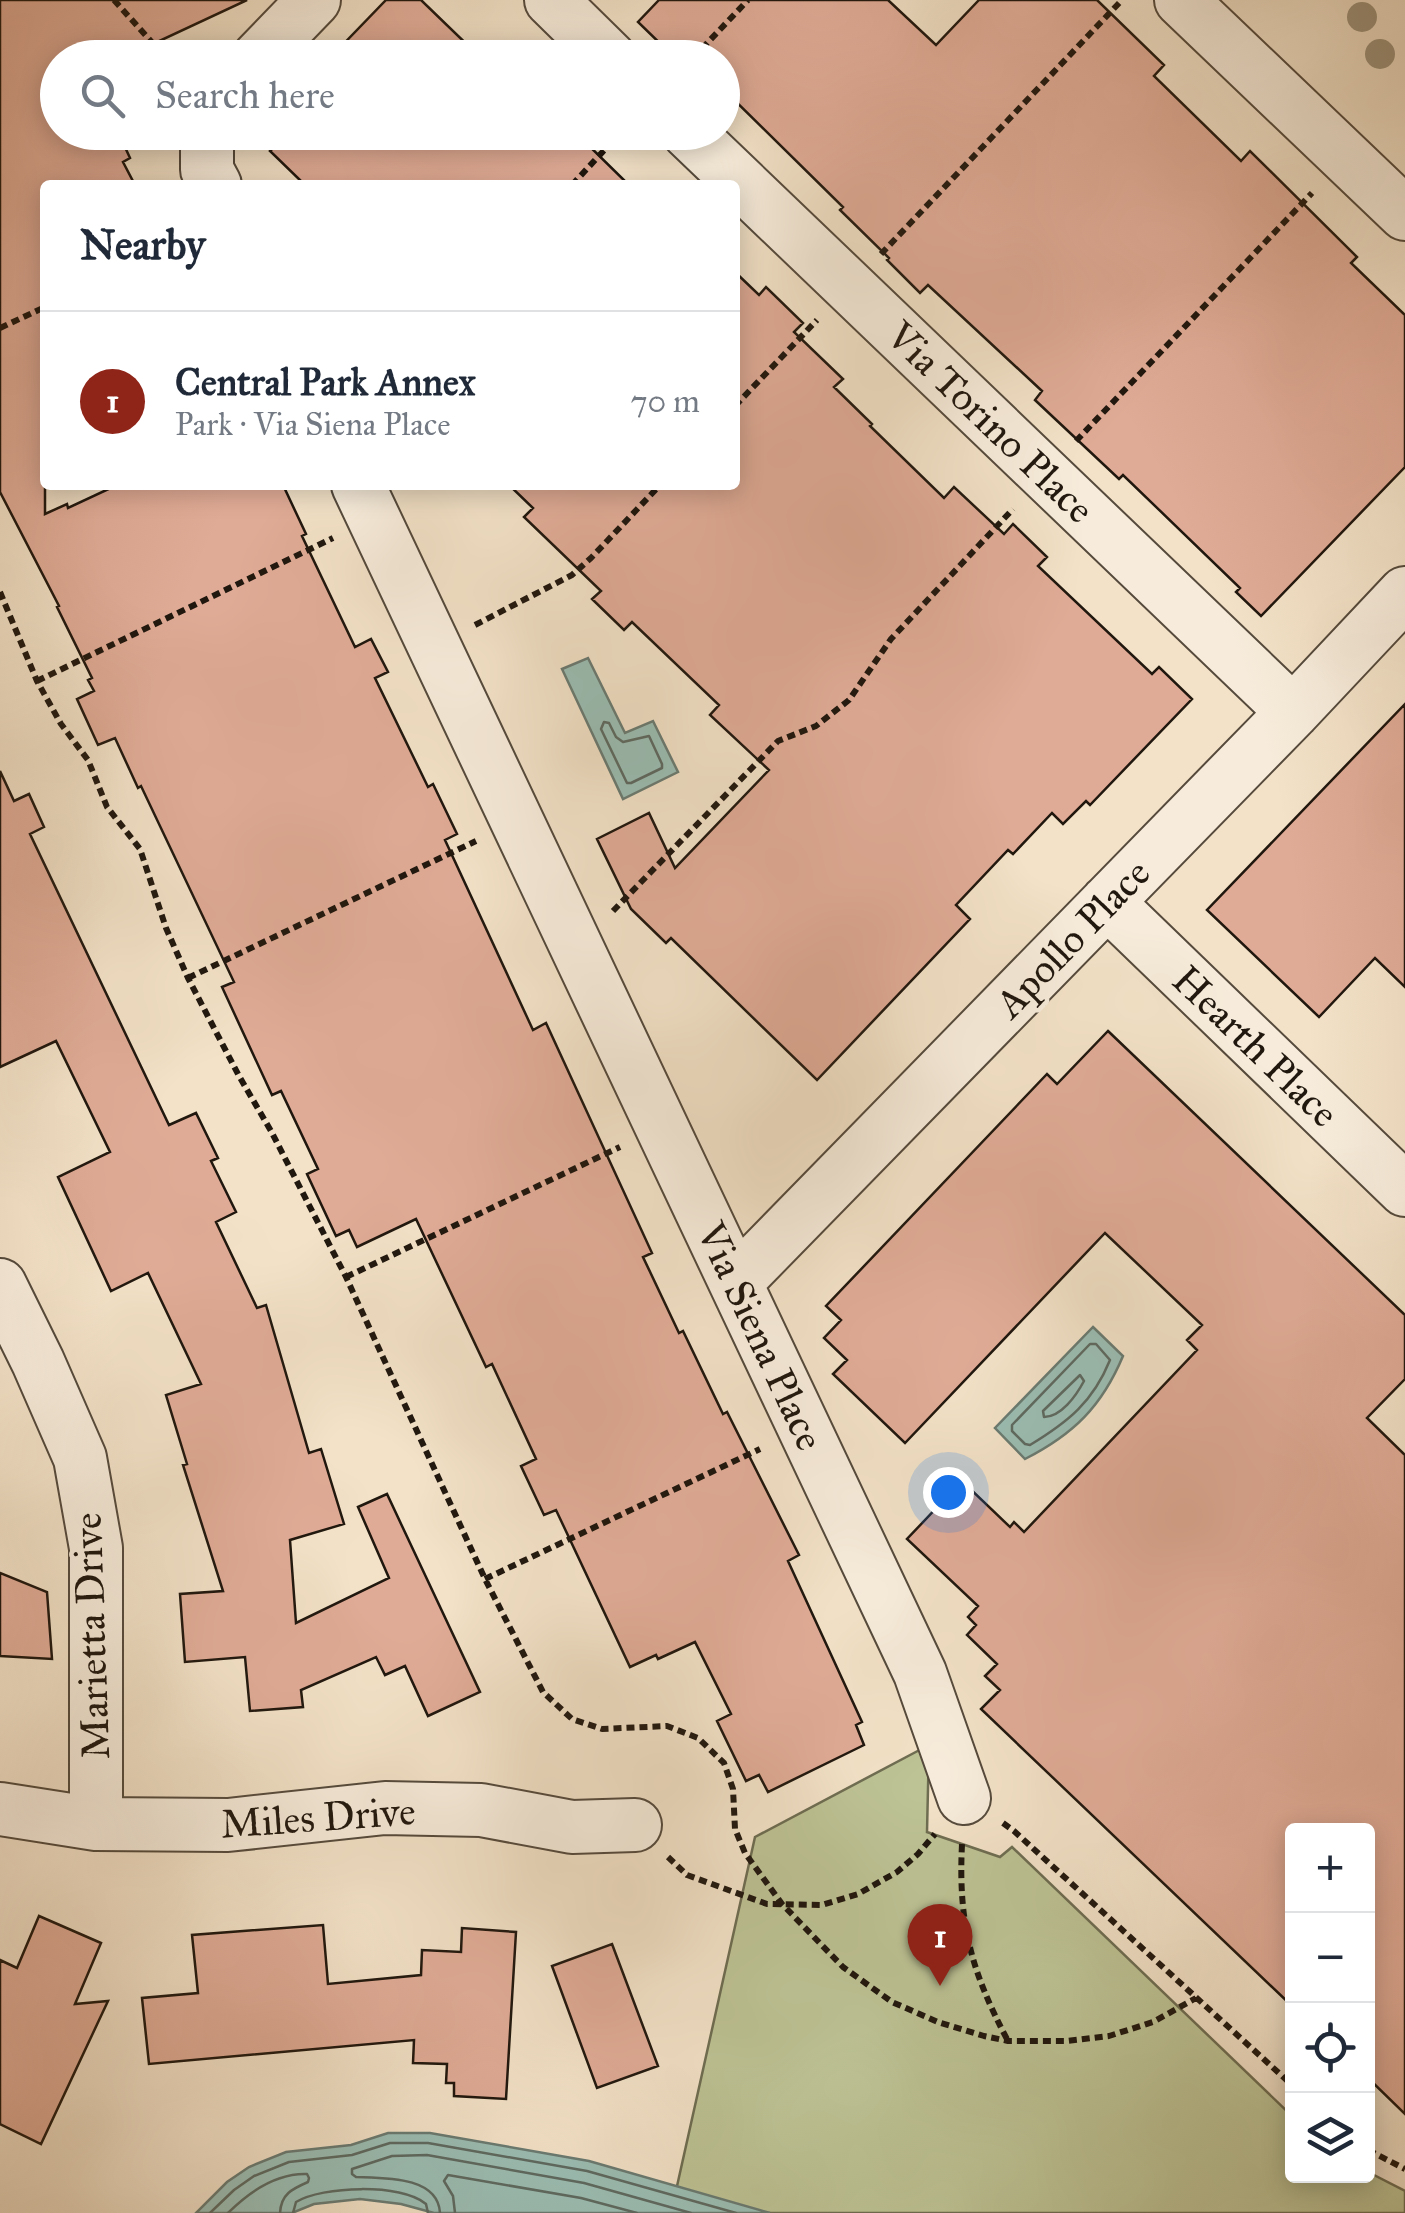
<!DOCTYPE html>
<meta charset="utf-8">
<style>
:root{--surface:#fff;--page:#f2f2f3;--text:#1f2937;--muted:#747a83;--line:#e0e1e3;--accent:#8f2418}
body{margin:0;font-family:"IM FELL Great Primer",serif;background:var(--page);color:var(--text)}
.controls{position:absolute;right:30px;bottom:30px;display:grid;overflow:hidden;border-radius:10px;box-shadow:0 5px 25px #0003}
.controls button{width:90px;height:90px;display:grid;place-items:center;padding:0;border:0;border-bottom:2px solid var(--line);background:var(--surface);color:var(--text);font:50px sans-serif}
.you{position:absolute;left:948px;top:1492px;width:35px;height:35px;margin:-25px;border:8px solid #fff;border-radius:50%;background:#1a73e8;box-shadow:0 0 0 15px #1a73e833}
.badge{display:grid;place-items:center;width:65px;height:65px;border-radius:50%;background:var(--accent);color:#fff;font-size:32px;font-weight:700}
.pin{position:absolute;translate:-50% -82px;filter:drop-shadow(0 2px 5px #0008)}
.pin::after{content:'';position:absolute;top:52px;width:35px;height:30px;background:inherit;clip-path:polygon(0 0,100% 0,50% 100%)}
.list{margin:0;padding:0;list-style:none}
h2{display:flex;justify-content:space-between;align-items:center;height:130px;margin:0;padding:0 40px;font-size:42px}
h2 small{font-size:32px;font-weight:400;color:var(--muted)}
.list li{display:grid;grid-template-columns:65px 1fr auto;gap:30px;align-items:center;box-sizing:border-box;height:180px;padding:0 40px;border-top:2px solid var(--line)}
.list b{display:block;font-size:38px;white-space:nowrap}
.list p{margin:0;font-size:32px;white-space:nowrap;color:var(--muted)}
.list em{font-size:32px;font-style:normal;color:var(--muted)}
.icon{flex:none;width:55px;height:55px;fill:none;stroke:currentColor;stroke-width:2;stroke-linecap:round;stroke-linejoin:round}
.map{position:relative;flex:none;width:1405px;height:2213px;overflow:hidden}
.search{position:absolute;background:var(--surface);box-shadow:0 5px 25px #0003;left:40px;top:40px;width:700px;height:110px;display:flex;align-items:center;gap:25px;box-sizing:border-box;padding:0 35px;border-radius:55px;color:var(--muted);font-size:38px}
.panel{position:absolute;background:var(--surface);box-shadow:0 5px 25px #0003;left:40px;top:180px;width:700px;height:310px;border-radius:10px}
.map>svg:first-child{display:block}
.green{fill:#bdc395;stroke:#6e6d52;stroke-width:2.5}
.water{fill:#9bbeb4;stroke:#6a7b72;stroke-width:2.5}
.lines{fill:none;stroke-linecap:round;stroke-linejoin:round}
.shore{stroke:#5e6a61;stroke-width:2.5}
.building{fill:#e0ab96;stroke:#20170e;stroke-width:2.5}
.street-casing{stroke:#554a3c;stroke-width:56}
.path{stroke:#20170e;stroke-width:6;stroke-dasharray:8 5;stroke-linecap:butt}
.street{stroke:#f7ecdb;stroke-width:52}
.tree{fill:#9d937c}
.labels{text-anchor:middle;stroke-width:9;stroke-linejoin:round;paint-order:stroke}
.street-label{font-size:40px;fill:#20170e;stroke:#f7ecdb}
</style>
<div class="map">
<svg width="1405" height="2213" viewBox="0 0 1405 2213">
<rect width="100%" height="100%" fill="#f3e2c8"/>
<filter id="stains"><feTurbulence type="fractalNoise" baseFrequency=".002" numOctaves="4"/><feColorMatrix values="0 0 0 0 .2 0 0 0 0 .09 0 0 0 0 .02 0 0 0 .5 -.17"/></filter>
<radialGradient id="worn" r=".72"><stop offset=".6" stop-color="#630" stop-opacity="0"/><stop offset="1" stop-color="#630" stop-opacity=".3"/></radialGradient>
<path class="green" d="M 929,1745 L 927,1832 L 1000,1857 L 1012,1847 L 1292,2116 L 1292,2176 L 1368,2176 L 1368,2172 L 1405,2191 L 1405,2213 L 671,2213 L 755,1837 Z"/>
<path class="water" d="M 588,658 L 625,733 L 653,721 L 678,772 L 623,799 L 562,669 Z
M 1093,1327 L 1123,1356 C 1102,1406 1074,1434 1025,1459 L 995,1428 Z
M 388,2133 L 430,2133 L 589,2161 L 770,2213 L 434,2213 L 401,2204 L 360,2199 L 314,2204 L 292,2213 L 196,2213 L 227,2182 L 249,2167 L 286,2152 L 351,2145 Z"/>
<g class="lines">
<path class="shore" d="M 604,722 L 609,723 L 616,737 L 623,742 L 649,736 L 662,764 L 662,768 L 631,783 L 627,783 L 601,729 Z
M 1090,1344 L 1096,1344 L 1110,1360 C 1093,1402 1068,1422 1030,1445 L 1025,1444 L 1012,1431 L 1012,1425 Z
M 1080,1375 L 1084,1381 C 1076,1396 1061,1417 1044,1417 L 1043,1411 Z
M 210,2213 L 234,2190 L 254,2176 L 289,2162 L 352,2155 L 390,2143 L 428,2143 L 587,2171 L 736,2213
M 228,2213 C 249,2192 276,2173 307,2174 L 309,2178 L 308,2182 C 292,2189 281,2194 280,2213
M 293,2213 L 296,2202 C 322,2186 401,2183 426,2204 L 428,2213
M 440,2213 C 438,2176 384,2178 356,2177 L 352,2174 L 352,2169 L 392,2156 L 427,2155 L 584,2183 L 691,2213
M 455,2213 L 453,2196 L 444,2181 L 448,2175 L 581,2198 L 637,2213"/>
</g>
<path class="building" d="M 0,0 L 247,0 L 123,58 L 58,58 L 58,132 L 118,132 L 130,158 L 123,162 L 135,185 L 45,185 L 45,514 L 67,504 L 68,508 L 117,485 L 283,485 L 306,534 L 302,536 L 355,647 L 371,639 L 388,672 L 375,678 L 428,787 L 433,784 L 457,834 L 445,840 L 533,1030 L 546,1023 L 652,1253 L 643,1257 L 679,1333 L 683,1331 L 723,1414 L 727,1412 L 799,1555 L 788,1561 L 862,1722 L 856,1725 L 864,1745 L 768,1792 L 759,1775 L 746,1781 L 717,1721 L 731,1714 L 695,1642 L 658,1659 L 656,1655 L 630,1667 L 556,1510 L 544,1515 L 521,1466 L 536,1459 L 492,1364 L 486,1367 L 416,1219 L 357,1247 L 349,1230 L 336,1236 L 307,1174 L 318,1169 L 281,1091 L 272,1095 L 222,987 L 234,982 L 141,786 L 138,788 L 115,738 L 98,745 L 77,699 L 94,691 L 88,680 L 92,678 L 57,607 L 59,606 L 0,492 Z
M 386,0 L 421,0 L 481,58 L 330,58 Z
M 659,0 L 888,0 L 936,45 L 979,0 L 1097,0 L 1164,65 L 1154,76 L 1241,161 L 1250,151 L 1357,257 L 1351,263 L 1405,315 L 1405,467 L 1261,616 L 1236,592 L 1240,588 L 1123,475 L 1119,479 L 1035,400 L 1042,391 L 928,285 L 920,293 L 887,260 L 889,258 L 840,210 L 843,207 L 722,88 L 722,58 L 675,58 L 638,22 Z
M 289,132 L 575,132 L 629,185 L 305,185 L 270,151 Z
M 735,272 L 759,295 L 766,287 L 803,323 L 794,332 L 843,379 L 834,387 L 872,424 L 870,426 L 944,498 L 954,487 L 1004,534 L 1013,524 L 1047,557 L 1038,566 L 1152,674 L 1159,667 L 1192,699 L 1090,805 L 1086,801 L 1063,824 L 1052,813 L 1013,854 L 1008,850 L 956,905 L 970,919 L 817,1080 L 671,938 L 666,943 L 631,909 L 597,839 L 649,813 L 675,868 L 769,770 L 710,715 L 719,705 L 632,622 L 624,630 L 592,599 L 601,591 L 524,517 L 533,508 L 509,485 L 735,485 Z
M 1405,704 L 1405,987 L 1375,958 L 1319,1017 L 1207,910 Z
M 0,771 L 14,801 L 29,794 L 44,827 L 30,834 L 169,1125 L 196,1113 L 218,1158 L 211,1161 L 236,1212 L 216,1222 L 257,1308 L 266,1305 L 309,1453 L 321,1449 L 344,1524 L 290,1540 L 296,1623 L 389,1578 L 358,1507 L 387,1494 L 480,1692 L 428,1716 L 405,1666 L 385,1675 L 376,1657 L 301,1690 L 303,1707 L 250,1711 L 245,1657 L 185,1662 L 180,1594 L 223,1591 L 183,1465 L 187,1464 L 166,1395 L 201,1384 L 148,1273 L 111,1291 L 58,1177 L 110,1152 L 56,1041 L 0,1067 Z
M 1108,1031 L 1405,1315 L 1405,1379 L 1367,1418 L 1405,1455 L 1405,2114 L 1368,2078 L 1368,1830 L 1292,1830 L 1292,2006 L 981,1709 L 1000,1690 L 985,1676 L 997,1664 L 967,1635 L 976,1625 L 968,1617 L 978,1606 L 907,1539 L 962,1481 L 1010,1527 L 1014,1522 L 1024,1532 L 1197,1350 L 1187,1340 L 1202,1325 L 1105,1233 L 905,1443 L 833,1374 L 847,1360 L 824,1338 L 841,1320 L 826,1306 L 1047,1074 L 1057,1084 Z
M 0,1573 L 47,1592 L 52,1659 L 0,1656 Z
M 39,1916 L 101,1943 L 75,2004 L 108,2001 L 41,2144 L 0,2124 L 0,1960 L 17,1968 Z
M 323,1925 L 328,1984 L 421,1975 L 422,1950 L 461,1952 L 462,1928 L 516,1932 L 506,2099 L 454,2096 L 454,2083 L 446,2083 L 447,2064 L 413,2063 L 414,2040 L 149,2064 L 142,1998 L 198,1993 L 192,1935 Z
M 612,1944 L 658,2066 L 597,2088 L 552,1966 Z"/>
<g class="lines">
<g class="street-casing">
<path id="street" d="M 551,0 L 610,58
M 1181,0 L 1405,214
M 258,58 L 314,0
M 207,132 L 207,170 L 215,185
M 688,132 L 1293,712
M 358,485 L 920,1673 L 964,1798
M 1107,902 L 1405,1190
M 736,1282 L 1293,712 L 1405,593
M 0,1285 L 38,1362 L 80,1458 L 96,1548 L 96,1824
M 0,1809 L 96,1824 L 228,1825 L 385,1808 L 481,1810 L 572,1827 L 635,1825"/>
</g>
<path class="path" d="M 114,0 L 166,58
M 693,58 L 748,0
M 572,185 L 621,132
M 881,254 L 1122,0
M 0,328 L 45,307
M 735,406 L 817,320
M 1076,441 L 1312,193
M 0,592 L 37,681 L 61,724 L 88,760 L 107,807 L 140,849 L 166,928 L 188,978 L 239,1076 L 271,1131 L 346,1277 L 485,1579 L 543,1692 L 572,1719 L 602,1729 L 667,1726 L 698,1738 L 724,1763 L 733,1789 L 735,1829 L 745,1853 L 782,1904 L 843,1967 L 892,2002 L 938,2022 L 984,2036 L 1008,2041 L 1066,2041 L 1109,2036 L 1153,2022 L 1196,1998
M 475,625 L 572,575 L 591,558 L 660,485
M 37,681 L 333,538
M 613,911 L 778,741 L 816,726 L 849,700 L 891,639 L 1013,509
M 188,978 L 476,841
M 346,1277 L 620,1147
M 485,1579 L 760,1449
M 1003,1823 L 1014,1831 L 1292,2085
M 962,1844 C 958,1923 971,1971 1008,2041
M 668,1857 L 687,1875 L 767,1904 L 822,1905 L 858,1894 L 897,1872 L 918,1854 L 935,1834
M 1368,2150 L 1405,2169"/>
<use href="#street" class="street"/>
</g>
<g class="tree">
<circle cx="1362" cy="17" r="15"/>
<circle cx="1380" cy="54" r="15"/>
</g>
<g class="labels">
<g class="street-label">
<text transform="translate(991 422) rotate(44)" y="14">Via Torino Place</text>
<text transform="translate(1072 938) rotate(-46)" y="14">Apollo Place</text>
<text transform="translate(1256 1046) rotate(44)" y="14">Hearth Place</text>
<text transform="translate(761 1336) rotate(65)" y="14">Via Siena Place</text>
<text transform="translate(91 1636) rotate(-92)" y="14">Marietta Drive</text>
<text transform="translate(318 1817) rotate(-4)" y="14">Miles Drive</text>
</g>
</g>
<rect width="100%" height="100%" filter="url(#stains)"/>
<rect width="100%" height="100%" fill="url(#worn)"/>
</svg>
<div class="controls">
<button>+</button>
<button>−</button>
<button><svg class="icon" aria-label="locate" viewBox="0 0 24 24"><circle cx="12" cy="12" r="6"/><path d="M12 2v4M12 18v4M2 12h4M18 12h4"/></svg></button>
<button><svg class="icon" aria-label="layers" viewBox="0 0 24 24"><path d="M12 4l9 5-9 5-9-5zM3 14l9 5 9-5"/></svg></button>
</div>
<div class="you"></div>
<div class="pin badge" style="left:940px;top:1986px">1</div>
<div class="search"><svg class="icon" aria-label="search" viewBox="0 0 24 24"><circle cx="10" cy="10" r="6"/><path d="M15 15l6 6"/></svg>Search here</div>
<section class="panel">
<h2>Nearby<small></small></h2>
<ul class="list">
<li><span class="badge">1</span><div><b>Central Park Annex</b><p>Park · Via Siena Place</p></div><em>70 m</em></li>
</ul>
</section>
</div>
